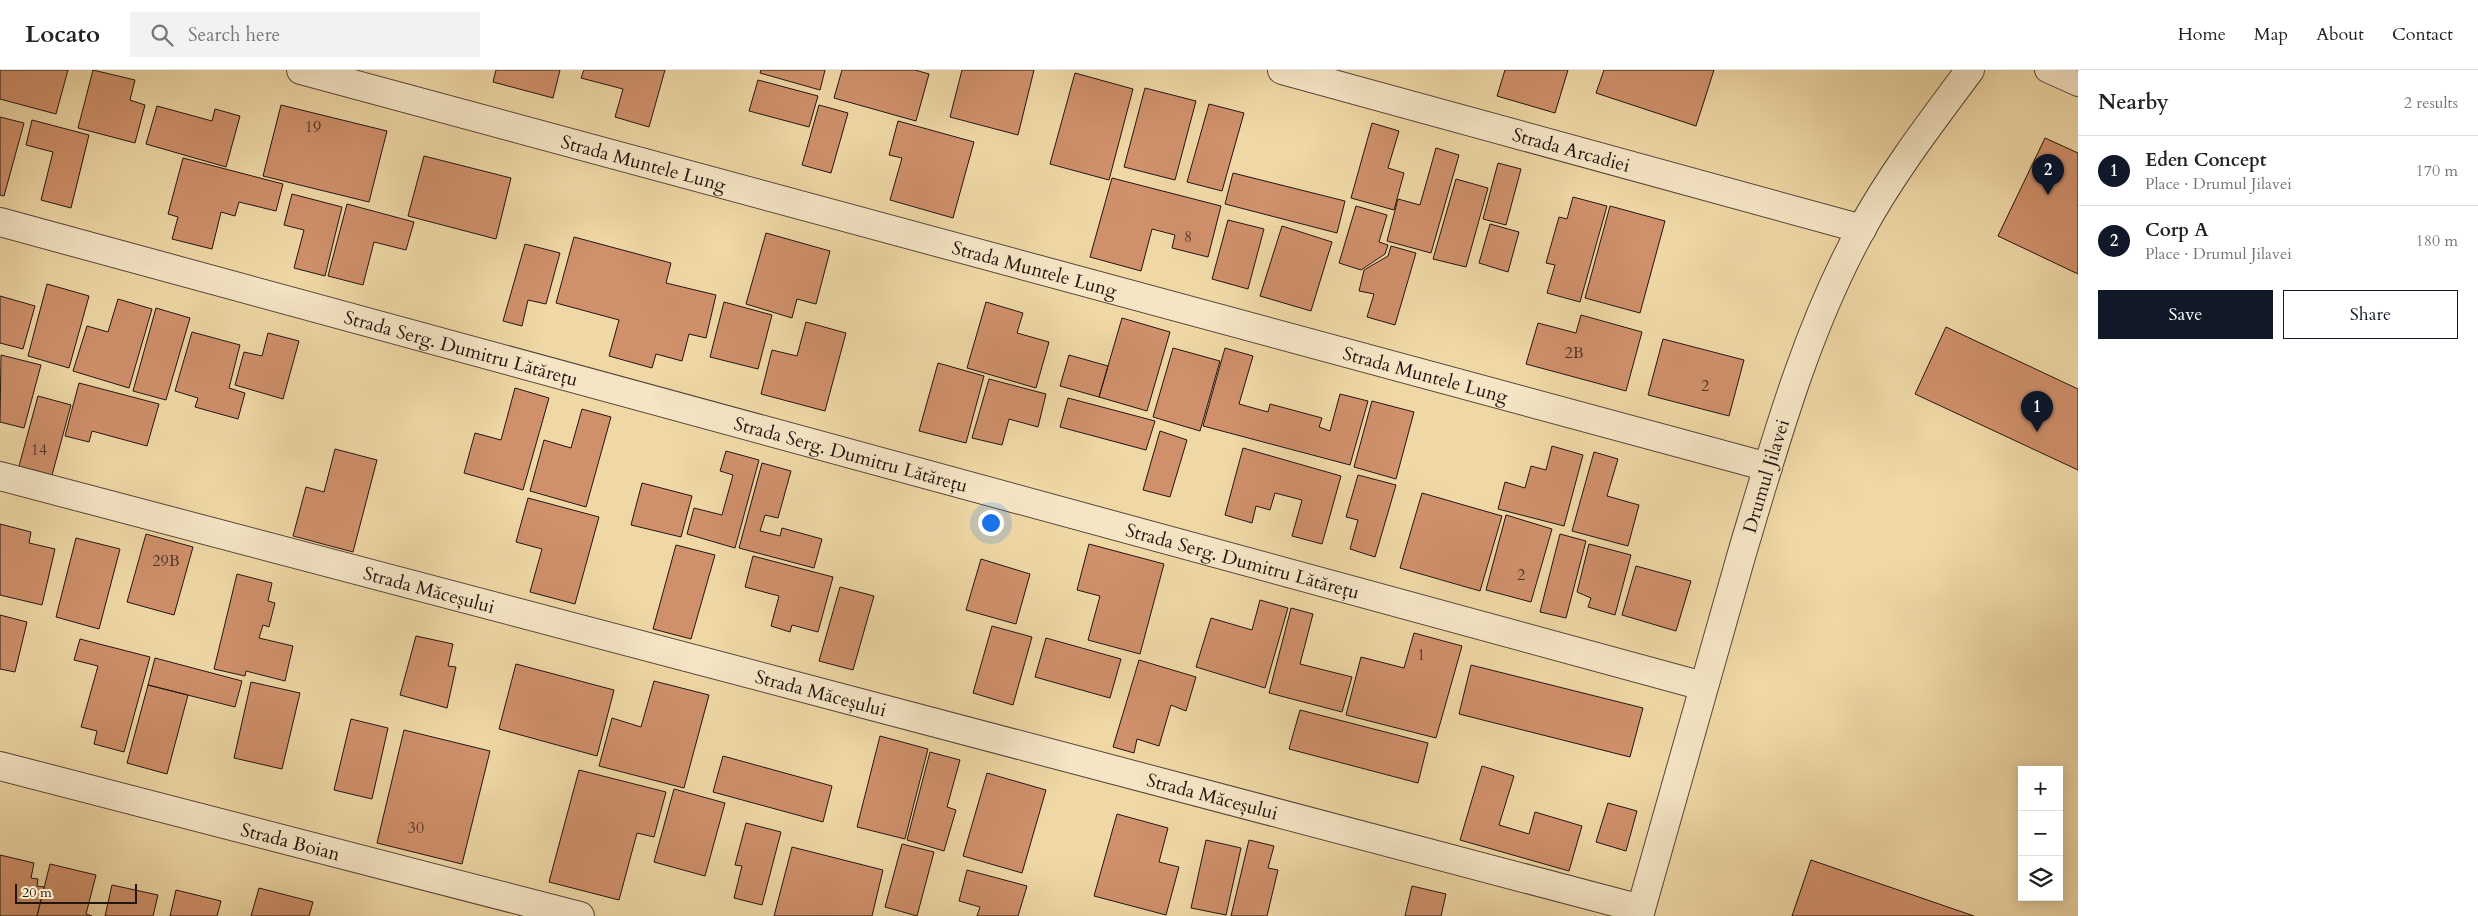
<!DOCTYPE html>
<meta charset="utf-8">
<style>
:root{--surface:#fff;--page:#f2f2f2;--text:#222;--muted:#767676;--line:#e0e0e0;--accent:#111827}
body{margin:0;font-family:Cardo,serif;background:var(--page);color:var(--text)}
.controls{position:absolute;right:15px;bottom:15px;display:grid;overflow:hidden;border-radius:0px;box-shadow:0 2px 12px #0003}
.controls button{width:45px;height:45px;display:grid;place-items:center;padding:0;border:0;border-bottom:1px solid var(--line);background:var(--surface);color:var(--text);font:25px sans-serif}
.scale{position:absolute;left:15px;bottom:12px;width:122px;box-sizing:border-box;padding-left:5px;border:2px solid #23150f;border-top:0;font-size:14px;line-height:18px;white-space:nowrap;color:#23150f;-webkit-text-stroke:4px #f5e5c5;paint-order:stroke}
.you{position:absolute;left:990px;top:452px;width:18px;height:18px;margin:-12px;border:4px solid #fff;border-radius:50%;background:#1a73e8;box-shadow:0 0 0 8px #1a73e833}
.badge{display:grid;place-items:center;width:32px;height:32px;border-radius:50%;background:var(--accent);color:#fff;font-size:16px;font-weight:700}
.pin{position:absolute;translate:-50% -41px;filter:drop-shadow(0 1px 2px #0008)}
.pin::after{content:'';position:absolute;top:26px;width:18px;height:15px;background:inherit;clip-path:polygon(0 0,100% 0,50% 100%)}
.list{margin:0;padding:0;list-style:none}
h2{display:flex;justify-content:space-between;align-items:center;height:65px;margin:0;padding:0 20px;font-size:21px}
h2 small{font-size:16px;font-weight:400;color:var(--muted)}
.list li{display:grid;grid-template-columns:32px 1fr auto;gap:15px;align-items:center;box-sizing:border-box;height:70px;padding:0 20px;border-top:1px solid var(--line)}
.list b{display:block;font-size:19px;white-space:nowrap}
.list p{margin:0;font-size:16px;white-space:nowrap;color:var(--muted)}
.list em{font-size:16px;font-style:normal;color:var(--muted)}
.actions{display:flex;gap:10px;padding:15px 20px}
.actions a{flex:1;padding:11px 0;border:1px solid var(--accent);border-radius:0px;text-align:center;font-size:18px;color:var(--accent)}
.actions .main{background:var(--accent);color:#fff}
.icon{flex:none;width:28px;height:28px;fill:none;stroke:currentColor;stroke-width:2;stroke-linecap:round;stroke-linejoin:round}
.map{position:relative;flex:none;width:2078px;height:846px;overflow:hidden}
header{display:flex;align-items:center;gap:30px;box-sizing:border-box;height:70px;padding:0 25px;background:var(--surface);border-bottom:1px solid var(--line)}
header strong{font-size:24px}
nav{display:flex;gap:28px;margin-inline-start:auto;font-size:18px}
.search{width:350px;height:45px;background:var(--page);display:flex;align-items:center;gap:12px;box-sizing:border-box;padding:0 18px;border-radius:0px;color:var(--muted);font-size:19px}
main{display:flex}
aside{flex:1;background:var(--surface)}
.map>svg:first-child{display:block}
.building{fill:#cf906b;stroke:#23150f}
.lines{fill:none;stroke-linecap:round;stroke-linejoin:round}
.service-casing{stroke:#564635;stroke-width:26}
.minor-casing{stroke:#564635;stroke-width:30}
.service{stroke:#f5e5c5;stroke-width:24}
.minor{stroke:#f5e5c5;stroke-width:28}
.labels{text-anchor:middle;stroke-width:4;stroke-linejoin:round;paint-order:stroke}
.number-label{font-size:16px;fill:#4e3426}
.street-label{font-size:19px;fill:#23150f;stroke:#f5e5c5}
</style>
<header>
<strong>Locato</strong>
<div class="search"><svg class="icon" aria-label="search" viewBox="0 0 24 24"><circle cx="10" cy="10" r="6"/><path d="M15 15l6 6"/></svg>Search here</div>
<nav><a>Home</a><a>Map</a><a>About</a><a>Contact</a></nav>
</header>
<main>
<div class="map">
<svg width="2078" height="846" viewBox="0 0 2078 846">
<rect width="100%" height="100%" fill="#efd7a6"/>
<filter id="stains"><feTurbulence type="fractalNoise" baseFrequency=".004" numOctaves="4"/><feColorMatrix values="0 0 0 0 .2 0 0 0 0 .09 0 0 0 0 .02 0 0 0 .5 -.17"/></filter>
<radialGradient id="worn" r=".72"><stop offset=".6" stop-color="#630" stop-opacity="0"/><stop offset="1" stop-color="#630" stop-opacity=".3"/></radialGradient>
<path class="building" d="M 0,0 L 68,0 L 56,44 L 0,29 Z
M 93,0 L 135,10 L 130,30 L 145,35 L 135,73 L 78,58 Z
M 496,0 L 560,0 L 553,28 L 493,12 Z
M 584,0 L 665,0 L 649,57 L 615,47 L 623,19 L 581,8 Z
M 761,0 L 825,0 L 820,20 L 760,3 Z
M 842,0 L 915,0 L 929,4 L 916,51 L 834,28 Z
M 962,0 L 1034,0 L 1018,65 L 950,47 Z
M 1505,0 L 1568,0 L 1555,43 L 1497,26 Z
M 1604,0 L 1714,0 L 1696,56 L 1596,23 Z
M 1075,3 L 1133,19 L 1109,110 L 1050,94 Z
M 758,10 L 818,26 L 809,57 L 749,41 Z
M 1145,18 L 1196,31 L 1175,110 L 1124,97 Z
M 1209,34 L 1244,43 L 1222,121 L 1187,112 Z
M 281,35 L 387,61 L 369,132 L 263,106 Z
M 819,35 L 848,43 L 831,103 L 802,95 Z
M 157,36 L 212,51 L 215,39 L 240,46 L 226,97 L 146,74 Z
M 0,47 L 24,53 L 4,126 L 0,125 Z
M 32,50 L 89,65 L 71,138 L 41,130 L 53,82 L 26,75 Z
M 898,51 L 974,72 L 953,148 L 890,130 L 902,88 L 889,85 Z
M 1372,53 L 1399,61 L 1388,98 L 1404,103 L 1394,140 L 1351,128 Z
M 2045,68 L 2078,83 L 2078,204 L 1998,166 Z
M 1436,78 L 1459,85 L 1431,183 L 1387,171 L 1398,129 L 1420,135 Z
M 424,86 L 511,108 L 496,169 L 408,146 Z
M 183,88 L 283,114 L 276,141 L 239,132 L 235,146 L 221,142 L 212,179 L 172,169 L 178,147 L 168,144 Z
M 1498,93 L 1521,99 L 1506,155 L 1483,149 Z
M 1233,103 L 1345,131 L 1337,163 L 1225,134 Z
M 1112,108 L 1221,136 L 1208,187 L 1172,178 L 1175,165 L 1152,159 L 1141,201 L 1090,187 Z
M 1456,109 L 1488,118 L 1466,197 L 1433,189 Z
M 292,124 L 342,137 L 325,206 L 294,198 L 304,160 L 284,155 Z
M 1573,127 L 1607,136 L 1580,232 L 1547,223 L 1555,195 L 1546,193 L 1559,147 L 1567,149 Z
M 347,134 L 414,152 L 406,180 L 374,172 L 363,215 L 328,206 Z
M 1356,136 L 1387,145 L 1379,172 L 1388,175 L 1385,184 L 1361,200 L 1339,193 Z
M 1610,136 L 1665,151 L 1640,243 L 1585,228 Z
M 1228,150 L 1264,159 L 1248,219 L 1212,209 Z
M 1490,154 L 1519,162 L 1508,202 L 1479,193 Z
M 1282,156 L 1332,172 L 1311,241 L 1260,226 Z
M 766,163 L 830,181 L 816,234 L 797,229 L 792,248 L 746,234 Z
M 574,167 L 671,193 L 666,213 L 716,225 L 706,268 L 689,264 L 682,291 L 656,284 L 652,298 L 609,286 L 619,250 L 556,233 Z
M 525,174 L 560,183 L 546,234 L 528,230 L 522,256 L 503,251 Z
M 1391,176 L 1416,183 L 1395,255 L 1367,247 L 1374,224 L 1359,221 L 1364,200 L 1388,186 Z
M 47,214 L 89,226 L 69,298 L 28,286 Z
M 0,226 L 35,236 L 23,279 L 0,273 Z
M 118,229 L 152,239 L 129,318 L 73,301 L 87,256 L 108,262 Z
M 724,232 L 772,245 L 758,299 L 710,287 Z
M 986,232 L 1023,243 L 1017,263 L 1049,272 L 1036,318 L 967,298 Z
M 156,238 L 190,248 L 166,330 L 133,321 Z
M 1581,245 L 1642,262 L 1626,321 L 1526,294 L 1538,253 L 1576,263 Z
M 1122,248 L 1170,262 L 1147,341 L 1099,327 Z
M 806,252 L 846,263 L 825,341 L 761,324 L 772,280 L 797,286 Z
M 1946,257 L 2078,319 L 2078,400 L 1915,324 Z
M 192,262 L 240,275 L 229,318 L 245,323 L 238,349 L 195,337 L 198,328 L 175,321 Z
M 268,263 L 299,271 L 283,329 L 235,315 L 244,282 L 262,286 Z
M 1663,269 L 1744,290 L 1729,346 L 1648,325 Z
M 1173,278 L 1220,291 L 1200,361 L 1153,347 Z
M 1225,278 L 1253,286 L 1239,334 L 1268,342 L 1270,334 L 1322,348 L 1319,357 L 1330,361 L 1340,324 L 1368,331 L 1350,395 L 1203,356 Z
M 1,285 L 41,295 L 24,358 L 0,352 Z
M 1069,285 L 1108,296 L 1099,327 L 1060,316 Z
M 938,293 L 984,306 L 966,373 L 919,361 Z
M 989,309 L 1046,324 L 1038,357 L 1009,349 L 1002,375 L 972,368 Z
M 79,313 L 159,334 L 147,376 L 92,361 L 89,372 L 65,366 Z
M 515,318 L 549,328 L 523,420 L 464,403 L 475,363 L 501,370 Z
M 38,326 L 71,335 L 52,405 L 19,396 Z
M 1068,328 L 1155,351 L 1146,380 L 1060,357 Z
M 1372,331 L 1414,342 L 1396,409 L 1354,397 Z
M 582,339 L 611,347 L 586,437 L 530,421 L 544,370 L 571,378 Z
M 1160,361 L 1187,370 L 1170,427 L 1143,420 Z
M 1552,376 L 1583,385 L 1564,456 L 1498,439 L 1505,412 L 1525,418 L 1531,396 L 1546,400 Z
M 1243,378 L 1341,406 L 1322,474 L 1292,466 L 1302,430 L 1275,423 L 1270,440 L 1256,436 L 1252,453 L 1225,445 Z
M 335,379 L 377,390 L 353,482 L 293,466 L 306,417 L 324,422 Z
M 726,381 L 759,390 L 735,478 L 687,464 L 694,438 L 722,445 L 733,405 L 720,401 Z
M 1594,382 L 1618,389 L 1607,426 L 1639,435 L 1628,476 L 1572,461 Z
M 762,393 L 791,401 L 778,448 L 765,445 L 760,461 L 780,466 L 782,458 L 822,469 L 814,498 L 739,478 Z
M 1358,405 L 1396,415 L 1375,487 L 1350,479 L 1358,450 L 1346,447 Z
M 642,413 L 692,426 L 681,467 L 631,455 Z
M 1422,423 L 1502,446 L 1480,521 L 1400,498 Z
M 528,428 L 599,447 L 575,534 L 530,522 L 542,479 L 516,472 Z
M 1506,445 L 1552,459 L 1531,532 L 1486,520 Z
M 0,454 L 31,462 L 29,473 L 55,479 L 42,535 L 0,525 Z
M 146,464 L 193,477 L 174,545 L 127,532 Z
M 1560,464 L 1586,471 L 1566,548 L 1540,542 Z
M 76,468 L 120,479 L 99,559 L 56,547 Z
M 1089,474 L 1164,494 L 1140,584 L 1088,570 L 1100,526 L 1077,520 Z
M 1589,474 L 1631,485 L 1615,545 L 1588,537 L 1591,528 L 1577,522 Z
M 676,475 L 715,485 L 691,569 L 653,559 Z
M 753,486 L 833,507 L 818,562 L 792,555 L 790,562 L 771,556 L 779,526 L 745,517 Z
M 981,489 L 1030,504 L 1016,554 L 966,540 Z
M 1636,496 L 1691,511 L 1676,561 L 1622,545 Z
M 237,504 L 272,513 L 268,531 L 275,533 L 269,557 L 263,555 L 259,568 L 293,576 L 285,611 L 246,601 L 245,606 L 214,599 Z
M 840,517 L 874,526 L 853,600 L 819,591 Z
M 1260,530 L 1288,538 L 1265,618 L 1196,597 L 1211,548 L 1252,560 Z
M 1291,538 L 1313,544 L 1300,594 L 1352,607 L 1342,642 L 1269,623 Z
M 0,545 L 27,552 L 15,602 L 0,599 Z
M 992,556 L 1032,567 L 1013,635 L 973,623 Z
M 1414,563 L 1462,576 L 1436,668 L 1346,645 L 1361,587 L 1404,598 Z
M 416,566 L 453,574 L 448,596 L 456,597 L 447,638 L 400,625 Z
M 1046,568 L 1121,589 L 1110,628 L 1035,607 Z
M 80,569 L 150,587 L 124,682 L 94,674 L 97,661 L 81,657 L 98,596 L 74,590 Z
M 155,588 L 242,611 L 235,637 L 148,615 Z
M 1139,590 L 1196,607 L 1186,641 L 1171,635 L 1159,676 L 1137,669 L 1134,683 L 1113,677 Z
M 516,594 L 614,620 L 597,686 L 499,659 Z
M 1471,595 L 1643,638 L 1630,687 L 1459,644 Z
M 654,611 L 709,625 L 684,718 L 599,696 L 612,648 L 641,657 Z
M 251,612 L 300,623 L 282,699 L 234,688 Z
M 148,615 L 188,625 L 167,704 L 127,693 Z
M 1300,640 L 1428,673 L 1418,713 L 1289,679 Z
M 351,649 L 388,658 L 372,729 L 334,720 Z
M 404,660 L 490,681 L 462,794 L 377,773 Z
M 880,666 L 928,679 L 905,769 L 857,757 Z
M 930,682 L 960,690 L 947,737 L 956,740 L 944,781 L 907,770 Z
M 723,686 L 832,716 L 823,752 L 713,722 Z
M 1482,696 L 1514,706 L 1499,755 L 1529,764 L 1535,742 L 1582,756 L 1569,801 L 1460,770 Z
M 579,700 L 666,722 L 654,767 L 637,763 L 619,830 L 549,812 Z
M 987,703 L 1046,720 L 1022,803 L 963,786 Z
M 674,719 L 725,733 L 705,806 L 654,792 Z
M 1608,733 L 1637,741 L 1626,781 L 1596,772 Z
M 1117,744 L 1168,758 L 1159,792 L 1179,797 L 1166,845 L 1094,826 Z
M 746,753 L 781,762 L 762,835 L 734,828 L 742,796 L 735,795 Z
M 1206,770 L 1241,778 L 1226,845 L 1191,838 Z
M 1249,770 L 1274,776 L 1268,798 L 1278,800 L 1267,846 L 1231,846 Z
M 902,774 L 934,782 L 917,846 L 885,837 Z
M 792,777 L 883,800 L 872,846 L 774,846 Z
M 0,785 L 34,793 L 31,808 L 38,809 L 37,816 L 44,817 L 37,846 L 0,846 Z
M 1811,790 L 1974,846 L 1792,846 Z
M 50,794 L 96,805 L 86,844 L 92,846 L 37,846 Z
M 967,800 L 1027,816 L 1018,846 L 977,846 L 980,837 L 959,831 Z
M 112,815 L 158,825 L 153,846 L 105,846 Z
M 1412,816 L 1446,824 L 1441,846 L 1405,846 Z
M 259,818 L 313,832 L 309,846 L 251,846 Z
M 176,820 L 221,831 L 217,846 L 170,846 Z"/>
<g class="lines">
<g class="service-casing">
<path id="service" d="M 2047,0 L 2078,14"/>
</g>
<g class="minor-casing">
<g id="minor">
<path id="s1" d="M 301,0 L 1768,397"/>
<path id="s2" d="M 1282,0 L 1862,159"/>
<path id="s3" d="M 0,152 L 1703,616"/>
<path id="s4" d="M 0,406 L 1641,839"/>
<path id="s5" d="M 0,696 L 580,846"/>
<path id="s6" d="M 1639,846 C 1673,725 1707,604 1742,483 C 1775,373 1806,260 1861,160 C 1892,103 1932,51 1970,0"/>
</g>
</g>
<use href="#service" class="service"/>
<use href="#minor" class="minor"/>
</g>
<g class="labels">
<g class="number-label">
<text x="313" y="62">19</text>
<text x="1188" y="172">8</text>
<text x="1574" y="288">2B</text>
<text x="1705" y="321">2</text>
<text x="39" y="385">14</text>
<text x="166" y="496">29B</text>
<text x="1521" y="510">2</text>
<text x="1421" y="590">1</text>
<text x="416" y="763">30</text>
</g>
<g class="street-label">
<text dy="7" stroke="none"><textPath href="#s2" startOffset="300">Strada Arcadiei</textPath></text>
<text dy="7" stroke="none"><textPath href="#s1" startOffset="355">Strada Muntele Lung</textPath></text>
<text dy="7" stroke="none"><textPath href="#s1" startOffset="760">Strada Muntele Lung</textPath></text>
<text dy="7" stroke="none"><textPath href="#s3" startOffset="478">Strada Serg. Dumitru Lătărețu</textPath></text>
<text dy="7" stroke="none"><textPath href="#s1" startOffset="1165">Strada Muntele Lung</textPath></text>
<text dy="7" stroke="none"><textPath href="#s3" startOffset="882">Strada Serg. Dumitru Lătărețu</textPath></text>
<text dy="7" stroke="none"><textPath href="#s6" startOffset="458">Drumul Jilavei</textPath></text>
<text dy="7" stroke="none"><textPath href="#s3" startOffset="1288">Strada Serg. Dumitru Lătărețu</textPath></text>
<text dy="7" stroke="none"><textPath href="#s4" startOffset="444">Strada Măceșului</textPath></text>
<text dy="7" stroke="none"><textPath href="#s4" startOffset="849">Strada Măceșului</textPath></text>
<text dy="7" stroke="none"><textPath href="#s4" startOffset="1254">Strada Măceșului</textPath></text>
<text dy="7" stroke="none"><textPath href="#s5" startOffset="300">Strada Boian</textPath></text>
</g>
</g>
<rect width="100%" height="100%" filter="url(#stains)"/>
<rect width="100%" height="100%" fill="url(#worn)"/>
</svg>
<div class="controls">
<button>+</button>
<button>−</button>
<button><svg class="icon" aria-label="layers" viewBox="0 0 24 24"><path d="M12 4l9 5-9 5-9-5zM3 14l9 5 9-5"/></svg></button>
</div>
<div class="scale">20 m</div>
<div class="you"></div>
<div class="pin badge" style="left:2037px;top:362px">1</div>
<div class="pin badge" style="left:2048px;top:125px">2</div>
</div>
<aside>
<h2>Nearby<small>2 results</small></h2>
<ul class="list">
<li><span class="badge">1</span><div><b>Eden Concept</b><p>Place · Drumul Jilavei</p></div><em>170 m</em></li>
<li><span class="badge">2</span><div><b>Corp A</b><p>Place · Drumul Jilavei</p></div><em>180 m</em></li>
</ul>
<div class="actions"><a class="main">Save</a><a>Share</a></div>
</aside>
</main>
